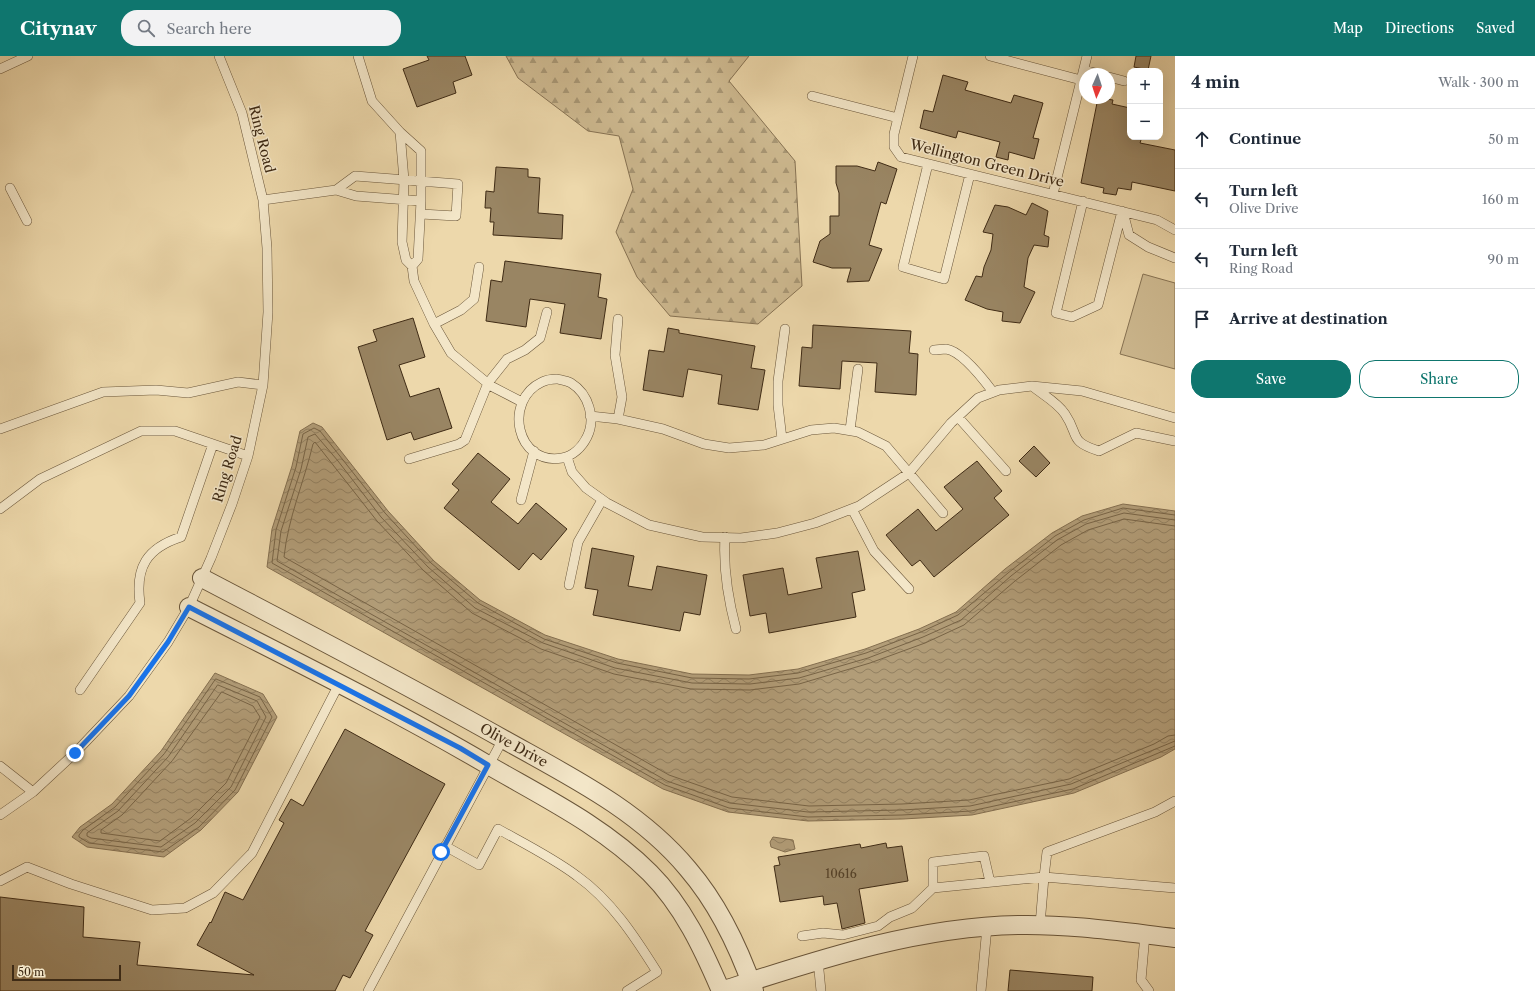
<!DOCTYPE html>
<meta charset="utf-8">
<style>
:root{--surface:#fff;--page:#f2f2f3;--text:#1f2937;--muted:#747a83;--line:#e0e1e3;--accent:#0f766e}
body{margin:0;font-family:"Libre Caslon Text",serif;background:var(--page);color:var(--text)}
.controls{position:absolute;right:12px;top:12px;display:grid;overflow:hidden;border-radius:8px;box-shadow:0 4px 16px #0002}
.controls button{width:36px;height:36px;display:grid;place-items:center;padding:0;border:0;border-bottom:1px solid var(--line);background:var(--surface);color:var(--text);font:20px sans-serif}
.compass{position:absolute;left:1079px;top:12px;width:36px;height:36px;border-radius:50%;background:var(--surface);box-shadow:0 4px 16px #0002;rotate:183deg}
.scale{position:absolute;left:12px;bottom:10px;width:109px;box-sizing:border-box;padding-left:4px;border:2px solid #3f2b15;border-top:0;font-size:11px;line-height:14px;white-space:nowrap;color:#3f2b15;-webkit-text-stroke:3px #f3e6c8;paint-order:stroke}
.stop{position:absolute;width:12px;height:12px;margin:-9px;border:3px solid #1a73e8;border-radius:50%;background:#fff}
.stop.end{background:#1a73e8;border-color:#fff;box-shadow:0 1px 4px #0008}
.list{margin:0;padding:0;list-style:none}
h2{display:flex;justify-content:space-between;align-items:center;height:52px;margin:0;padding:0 16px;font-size:17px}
h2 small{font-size:13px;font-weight:400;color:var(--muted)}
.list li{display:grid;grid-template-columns:26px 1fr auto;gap:12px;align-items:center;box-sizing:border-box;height:60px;padding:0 16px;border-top:1px solid var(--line)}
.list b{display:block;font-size:15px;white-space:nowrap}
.list p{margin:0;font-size:13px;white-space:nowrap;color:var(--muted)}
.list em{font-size:13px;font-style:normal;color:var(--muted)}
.actions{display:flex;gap:8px;padding:12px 16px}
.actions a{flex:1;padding:9px 0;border:1px solid var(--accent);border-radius:16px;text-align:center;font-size:14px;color:var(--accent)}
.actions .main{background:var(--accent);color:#fff}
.icon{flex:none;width:22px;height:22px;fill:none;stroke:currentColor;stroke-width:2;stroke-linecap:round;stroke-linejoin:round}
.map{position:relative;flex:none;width:1175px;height:935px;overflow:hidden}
header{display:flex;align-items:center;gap:24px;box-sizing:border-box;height:56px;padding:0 20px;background:var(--accent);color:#fff}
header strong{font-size:19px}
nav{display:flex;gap:22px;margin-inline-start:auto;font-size:14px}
.search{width:280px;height:36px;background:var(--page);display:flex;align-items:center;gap:10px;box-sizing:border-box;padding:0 14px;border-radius:16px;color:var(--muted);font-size:15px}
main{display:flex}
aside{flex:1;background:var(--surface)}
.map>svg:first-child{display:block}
.forest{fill:url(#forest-firs);stroke:#877354}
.garden{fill:#cfbb92;stroke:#877354}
.water{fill:url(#water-waves);stroke:#846f50}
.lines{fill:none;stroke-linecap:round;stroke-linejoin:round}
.shore{stroke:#786446;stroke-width:1}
.building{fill:#998563;stroke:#3f2b15}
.lane-casing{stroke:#6a563a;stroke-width:10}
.street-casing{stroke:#6a563a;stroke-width:20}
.lane{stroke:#f3e6c8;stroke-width:9}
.street{stroke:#f3e6c8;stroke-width:18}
.route{stroke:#1a73e8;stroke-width:5}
.labels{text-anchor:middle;stroke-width:3;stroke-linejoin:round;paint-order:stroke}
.number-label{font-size:12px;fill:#564228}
.street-label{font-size:14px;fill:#3f2b15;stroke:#f3e6c8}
</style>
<header>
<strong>Citynav</strong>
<div class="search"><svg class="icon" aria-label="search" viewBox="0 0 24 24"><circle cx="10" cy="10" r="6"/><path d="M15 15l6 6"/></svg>Search here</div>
<nav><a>Map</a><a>Directions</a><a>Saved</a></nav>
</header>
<main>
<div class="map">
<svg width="1175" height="935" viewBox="0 0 1175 935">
<defs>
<pattern id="forest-firs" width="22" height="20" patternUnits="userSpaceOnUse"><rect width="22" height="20" fill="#cfbb92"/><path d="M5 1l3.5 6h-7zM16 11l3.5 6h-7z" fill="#a99876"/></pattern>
<pattern id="water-waves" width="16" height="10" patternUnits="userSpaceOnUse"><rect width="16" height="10" fill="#b29d78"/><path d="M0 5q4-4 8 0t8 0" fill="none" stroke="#928061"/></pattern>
</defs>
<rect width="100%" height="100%" fill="#edd8ab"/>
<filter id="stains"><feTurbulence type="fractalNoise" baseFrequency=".005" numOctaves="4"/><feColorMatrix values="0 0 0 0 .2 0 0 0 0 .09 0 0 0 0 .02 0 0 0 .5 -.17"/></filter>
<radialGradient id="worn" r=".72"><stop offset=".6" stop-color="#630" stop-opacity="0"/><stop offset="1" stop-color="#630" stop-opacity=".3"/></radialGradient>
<path class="forest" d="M 506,0 L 749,0 L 729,25 L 795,105 L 802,230 L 758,268 L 670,260 L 637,221 L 616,176 L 633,133 L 619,80 L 588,75 L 518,22 Z"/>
<path class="garden" d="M 1143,218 L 1175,227 L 1175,313 L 1120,298 Z"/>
<path class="water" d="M 313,367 L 322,371 L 388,455 L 434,505 L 480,544 L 545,579 L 618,603 L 692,618 L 749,619 L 798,613 L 865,593 L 919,573 L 956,556 L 1005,513 L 1052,477 L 1082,460 L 1123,448 L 1175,455 L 1175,693 L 1161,701 L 1074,737 L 972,759 L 903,763 L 808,765 L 728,756 L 663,733 L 267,511 L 272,473 L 292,410 L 300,375 Z
M 215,617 L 263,638 L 277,661 L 238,736 L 201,774 L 164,801 L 87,791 L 72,781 L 80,771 L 112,748 L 161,695 Z
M 773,781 L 793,784 L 795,793 L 785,796 L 771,791 L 770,786 Z"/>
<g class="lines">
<path class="shore" d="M 1175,459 L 1123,452 L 1084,464 L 1055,480 L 1008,517 L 958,559 L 921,576 L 866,597 L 798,617 L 749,623 L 692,622 L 617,607 L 544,583 L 478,547 L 431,507 L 385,457 L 320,375 L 314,372 L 303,378 L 296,411 L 276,474 L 272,507 L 665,729 L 729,752 L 808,761 L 902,759 L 971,755 L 1073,733 L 1175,690
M 1175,464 L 1124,457 L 1086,468 L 1057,484 L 1011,520 L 961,564 L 923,581 L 868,602 L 799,622 L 750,628 L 692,627 L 615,612 L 543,587 L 475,552 L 428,511 L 381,461 L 338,405 L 315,378 L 308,381 L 301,413 L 281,475 L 277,505 L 667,725 L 730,747 L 808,756 L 902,754 L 970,750 L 1071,728 L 1175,685
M 1175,470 L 1124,463 L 1088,474 L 1061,489 L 1015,525 L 964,569 L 925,587 L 870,607 L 799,628 L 750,634 L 691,633 L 614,618 L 541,593 L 472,557 L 424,515 L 377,465 L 315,386 L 313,388 C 304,426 288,462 284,501 L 669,719 L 732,741 L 809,750 L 902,748 L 969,744 L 1069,723 L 1154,688 L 1168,680 L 1175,679
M 216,623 L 260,641 L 272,661 L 235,734 L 199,771 L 163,796 L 89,787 L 79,781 L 79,779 L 83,774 L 115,751 L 164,698 Z
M 218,629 L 257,645 L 266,661 L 231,731 L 195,767 L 161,791 L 91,782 L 87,780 L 87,777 L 118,755 L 168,701 Z
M 222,636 L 253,650 L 260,661 L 226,727 L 191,762 L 160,785 L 101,777 L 101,774 L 122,759 L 172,705 Z"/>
</g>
<path class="building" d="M 427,0 L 465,0 L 472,19 L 453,26 L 456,37 L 417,51 L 403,13 L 429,4 Z
M 1136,0 L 1151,0 L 1148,14 L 1134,11 Z
M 943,19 L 968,26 L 965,34 L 1011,47 L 1014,39 L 1043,47 L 1033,82 L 1039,83 L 1034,103 L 1009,96 L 1008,104 L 996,101 L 1000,86 L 958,75 L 956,82 L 920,72 L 924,54 L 933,56 Z
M 1098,42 L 1113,44 L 1112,48 L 1130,52 L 1130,81 L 1142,81 L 1140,87 L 1175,94 L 1175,135 L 1132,126 L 1131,134 L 1118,132 L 1116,139 L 1103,137 L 1104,132 L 1081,127 Z
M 878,106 L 897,113 L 886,148 L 881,146 L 869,189 L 882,193 L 869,225 L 847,226 L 851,212 L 832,212 L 813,206 L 820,185 L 830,178 L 830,160 L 839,160 L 839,137 L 836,127 L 836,110 L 857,110 L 875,115 Z
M 496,111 L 528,113 L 528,121 L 540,122 L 538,157 L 563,159 L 562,183 L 493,179 L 494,166 L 490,166 L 491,152 L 485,152 L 486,135 L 494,136 Z
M 1032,147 L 1048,155 L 1044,179 L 1049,181 L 1048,191 L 1034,189 L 1028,202 L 1024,231 L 1035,236 L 1020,267 L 1002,265 L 1003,256 L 987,253 L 965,244 L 976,220 L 982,221 L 984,211 L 991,194 L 993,178 L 983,176 L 995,149 L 1008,151 L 1026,159 Z
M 505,205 L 601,218 L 598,241 L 607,243 L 601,283 L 560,277 L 565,248 L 530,243 L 526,271 L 486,265 L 491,224 L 502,226 Z
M 413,262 L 425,301 L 399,309 L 410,341 L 439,332 L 452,372 L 414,384 L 411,376 L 387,384 L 358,291 L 377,285 L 373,274 Z
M 813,269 L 911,275 L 909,297 L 918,298 L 916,339 L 875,336 L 877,307 L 842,305 L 840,333 L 799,330 L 802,291 L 812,292 Z
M 668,272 L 679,274 L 679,277 L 755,290 L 751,312 L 765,314 L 758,354 L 718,348 L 722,319 L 688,313 L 683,341 L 643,334 L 649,294 L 664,296 Z
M 1034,390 L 1050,407 L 1036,421 L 1019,405 Z
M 478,397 L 510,423 L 491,446 L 518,468 L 536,447 L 567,473 L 541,504 L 533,497 L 519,514 L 444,452 L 459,434 L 452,428 Z
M 977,405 L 1002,435 L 994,442 L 1009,459 L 934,521 L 920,504 L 912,510 L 886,479 L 918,453 L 936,475 L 963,453 L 944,431 Z
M 592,492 L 634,500 L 628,530 L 652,534 L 657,510 L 707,519 L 700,559 L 684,556 L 680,575 L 593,559 L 598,534 L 585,532 Z
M 858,495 L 865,534 L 852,537 L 856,561 L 769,577 L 766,557 L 750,560 L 743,519 L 783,512 L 788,539 L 822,532 L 816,502 Z
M 345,673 L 445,728 L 365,875 L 373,879 L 350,922 L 343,919 L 335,935 L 0,935 L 0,841 L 84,851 L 83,881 L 140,886 L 137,909 L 254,919 L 197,889 L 210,866 L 211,867 L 225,836 L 243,844 L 284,767 L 279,764 L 291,743 L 303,750 Z
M 886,787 L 887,792 L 902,790 L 908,825 L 859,833 L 865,867 L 842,873 L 837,847 L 824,849 L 823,840 L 780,846 L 774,810 L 780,809 L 778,801 L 860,788 L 861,792 Z
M 1010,914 L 1093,921 L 1092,935 L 1008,935 Z"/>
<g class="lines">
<g class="lane-casing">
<path id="lane" d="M 358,0 L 372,45 L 400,76 L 421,95 L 421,145 L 418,203 L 412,210
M 913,0 L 894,78 L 894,91 L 901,101 L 1157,164 L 1175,174
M 990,0 L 1081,24
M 0,13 L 28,0
M 1084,14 L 1099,18
M 1109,21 L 1124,25
M 812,40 L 898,62
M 400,76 L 404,124 L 402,186 L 406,204 L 412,210 L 414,225 L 434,268 L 451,297 L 491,330 L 522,346
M 928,108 L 903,211 L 944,223 L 970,118
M 10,132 L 27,165
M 336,134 L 355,120 L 458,128 L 456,160 L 421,158
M 1053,138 L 1087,0
M 263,144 L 336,134 L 356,140 L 421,145
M 1083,145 L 1056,257 L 1072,261 L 1098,249 L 1122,155
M 1123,156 L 1129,179 L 1148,191 L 1175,202
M 434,268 L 461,254 L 474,243 L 479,211
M 934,294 C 938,294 942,293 946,293 C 962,295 984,324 993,336
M 557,323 C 561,324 567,325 571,327 C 589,338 596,363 587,381 C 582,391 573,400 562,402 C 516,410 503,344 542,326 C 546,324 552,323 557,323 Z
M 1032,330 C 1043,339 1057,346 1065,358 C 1080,380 1068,385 1099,395 L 1136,377 L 1175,385
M 590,360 L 618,363 L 663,373 L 704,388 L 729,392 L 764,389 L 811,374 L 834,372 L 858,376 L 886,390 L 943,457
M 958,361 L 1006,415
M 618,363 L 622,341 L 615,299 L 618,263
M 0,373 L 103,336 L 156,334 L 188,337 L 238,326 L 263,329
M 850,374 L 858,313
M 782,383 L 778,349 L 778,325 L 785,273
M 567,401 L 572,416 L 586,432 L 607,447 L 649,469 L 702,481 L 741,482 L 777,477 L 815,467 L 859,450 L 909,417 L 951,367 L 978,342 L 999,334 L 1032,330 L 1082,335 L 1175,362
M 409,403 L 459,388 L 465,384 L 488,327 L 507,303 L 525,294 L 540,282 L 547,256
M 521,444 L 534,395
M 0,453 L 40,423 L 141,375 L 175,375 L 248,400
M 852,453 L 874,495 L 909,533
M 725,481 C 723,513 728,543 736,573
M 569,529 L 578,486 L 602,444
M 80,634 L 140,547 C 135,511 147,492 181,481 L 213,388
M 0,710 L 33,736
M 1175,745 L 1155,756 L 1047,796 L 1044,821 L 1175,832
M 0,759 L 33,736 L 75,697 L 129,640 L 168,586 L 189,551 L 211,502 L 232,448 L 248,400 L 263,329 L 268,256 L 267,192 L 263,144 L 242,57 L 219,0
M 445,790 L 479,809 L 498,773 C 525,788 553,802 577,820 C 611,844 635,881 657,916 L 627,935
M 0,825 L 27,811 L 71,828 L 152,854 L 185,852 L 213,837 L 252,797 L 339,628
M 933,832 L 933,806 L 984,800 L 990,826
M 1145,878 L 1141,924 L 1149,935
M 802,880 L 823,877 L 843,879 L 878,870 L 890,861 L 912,852 L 933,832 L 1044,821 L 1040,869
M 818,904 L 821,935
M 368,935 L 503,683
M 981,935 L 987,871"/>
</g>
<g class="street-casing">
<g id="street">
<path id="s1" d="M 202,522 C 303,575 404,627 503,683 C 569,720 639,754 688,813 C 718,848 739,892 754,935"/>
<path d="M 189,551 C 289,602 391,652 488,709 C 545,742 603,770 650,817 C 683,850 703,893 721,935"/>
<path d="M 721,935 C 818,904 915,871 1018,869 C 1071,868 1123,876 1175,882"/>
</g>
</g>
<use href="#lane" class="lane"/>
<use href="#street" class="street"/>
</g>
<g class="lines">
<path class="route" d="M 75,697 L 129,640 L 168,586 L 189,551 L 460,692 L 488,709 L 441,796"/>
</g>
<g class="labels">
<g class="number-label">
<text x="841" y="822">10616</text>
</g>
<g class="street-label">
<text transform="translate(262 83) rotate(76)" y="5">Ring Road</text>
<text transform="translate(987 107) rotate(14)" y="5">Wellington Green Drive</text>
<text transform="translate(227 413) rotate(-73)" y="5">Ring Road</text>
<text dy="5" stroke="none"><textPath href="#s1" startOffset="354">Olive Drive</textPath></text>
</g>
</g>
<rect width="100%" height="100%" filter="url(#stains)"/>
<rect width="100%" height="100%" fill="url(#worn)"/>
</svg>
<div class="controls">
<button>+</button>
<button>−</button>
</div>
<svg class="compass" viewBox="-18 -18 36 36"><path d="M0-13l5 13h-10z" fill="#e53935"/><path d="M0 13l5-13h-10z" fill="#747a83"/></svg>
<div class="scale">50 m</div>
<div class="stop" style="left:441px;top:796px"></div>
<div class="stop end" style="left:75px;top:697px"></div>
</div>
<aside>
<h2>4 min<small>Walk · 300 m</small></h2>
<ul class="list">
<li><svg class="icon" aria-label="ahead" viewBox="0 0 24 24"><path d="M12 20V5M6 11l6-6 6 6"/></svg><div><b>Continue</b></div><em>50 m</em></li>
<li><svg class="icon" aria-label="left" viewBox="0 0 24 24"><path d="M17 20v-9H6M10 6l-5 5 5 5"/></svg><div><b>Turn left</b><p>Olive Drive</p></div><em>160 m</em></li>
<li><svg class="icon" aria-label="left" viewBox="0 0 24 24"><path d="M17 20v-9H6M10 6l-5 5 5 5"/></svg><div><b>Turn left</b><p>Ring Road</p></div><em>90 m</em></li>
<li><svg class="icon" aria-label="arrive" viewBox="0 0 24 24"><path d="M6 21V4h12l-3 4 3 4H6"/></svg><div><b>Arrive at destination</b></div></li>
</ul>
<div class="actions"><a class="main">Save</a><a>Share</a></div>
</aside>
</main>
